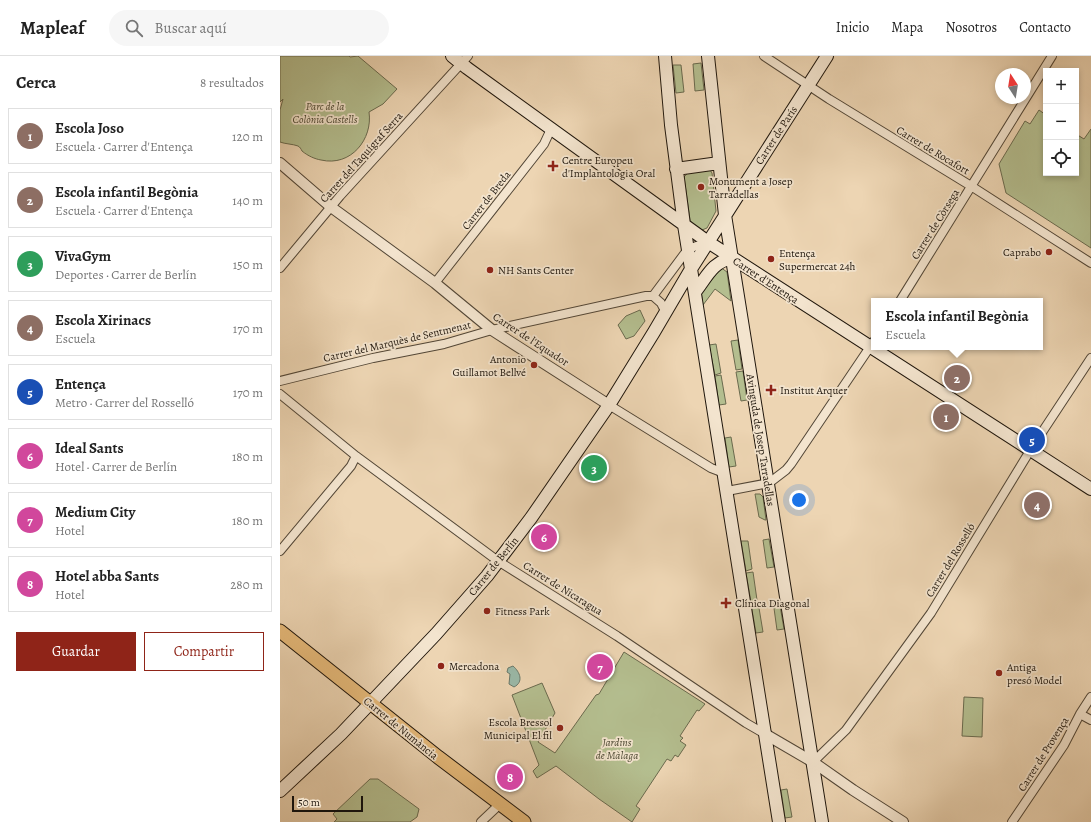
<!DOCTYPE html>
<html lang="es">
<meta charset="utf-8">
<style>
:root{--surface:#fff;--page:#f6f6f6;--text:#222;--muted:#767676;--line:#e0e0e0;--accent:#8f2418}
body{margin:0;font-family:Alegreya,serif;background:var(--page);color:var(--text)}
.controls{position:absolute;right:12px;top:12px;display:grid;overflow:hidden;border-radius:0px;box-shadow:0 2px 6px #0003}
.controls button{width:36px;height:36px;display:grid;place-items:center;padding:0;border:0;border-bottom:1px solid var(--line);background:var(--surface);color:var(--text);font:20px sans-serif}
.compass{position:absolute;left:715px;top:12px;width:36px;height:36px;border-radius:50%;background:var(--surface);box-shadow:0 2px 6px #0003;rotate:348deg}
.scale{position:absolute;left:12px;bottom:10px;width:71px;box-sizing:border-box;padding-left:4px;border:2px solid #1f160c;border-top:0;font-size:11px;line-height:14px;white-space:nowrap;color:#1f160c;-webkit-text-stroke:3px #f3e4ce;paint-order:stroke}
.you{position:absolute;left:519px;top:444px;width:14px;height:14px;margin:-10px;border:3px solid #fff;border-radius:50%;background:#1a73e8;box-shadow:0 0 0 6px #1a73e833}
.badge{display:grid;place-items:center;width:26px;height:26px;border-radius:50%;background:var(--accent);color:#fff;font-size:13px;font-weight:700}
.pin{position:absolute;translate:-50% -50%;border:2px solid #fff;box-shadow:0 1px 4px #0006}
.popup{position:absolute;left:591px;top:242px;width:172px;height:52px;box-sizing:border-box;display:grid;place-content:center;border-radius:0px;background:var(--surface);filter:drop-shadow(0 1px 3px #0005);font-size:13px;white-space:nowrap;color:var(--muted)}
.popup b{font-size:15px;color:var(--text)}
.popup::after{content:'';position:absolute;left:50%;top:100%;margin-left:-8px;border:8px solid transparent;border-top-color:var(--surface)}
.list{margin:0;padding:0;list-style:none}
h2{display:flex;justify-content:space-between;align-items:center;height:52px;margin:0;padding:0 16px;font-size:17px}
h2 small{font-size:13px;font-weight:400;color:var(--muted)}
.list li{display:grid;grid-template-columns:26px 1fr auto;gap:12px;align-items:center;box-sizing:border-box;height:56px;margin:0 8px 8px;padding:0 8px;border:1px solid var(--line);border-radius:0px}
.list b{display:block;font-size:15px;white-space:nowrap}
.list p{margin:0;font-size:13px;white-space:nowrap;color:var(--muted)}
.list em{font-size:13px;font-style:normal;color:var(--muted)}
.actions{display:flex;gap:8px;padding:12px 16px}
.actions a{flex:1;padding:9px 0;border:1px solid var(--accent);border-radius:0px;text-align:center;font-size:14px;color:var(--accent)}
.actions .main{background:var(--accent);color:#fff}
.icon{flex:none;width:22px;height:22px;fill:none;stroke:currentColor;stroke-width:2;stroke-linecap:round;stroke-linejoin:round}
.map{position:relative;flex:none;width:811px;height:766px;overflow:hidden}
header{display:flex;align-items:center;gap:24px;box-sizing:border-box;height:56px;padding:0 20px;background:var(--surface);border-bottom:1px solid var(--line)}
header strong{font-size:19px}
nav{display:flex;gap:22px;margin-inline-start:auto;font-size:14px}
.search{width:280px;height:36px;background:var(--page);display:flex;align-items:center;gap:10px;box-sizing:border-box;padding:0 14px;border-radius:22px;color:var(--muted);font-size:15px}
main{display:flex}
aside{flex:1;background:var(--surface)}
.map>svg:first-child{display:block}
.green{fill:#b4be8f;stroke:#6a6a4e}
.water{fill:#9ab9a8;stroke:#69786a}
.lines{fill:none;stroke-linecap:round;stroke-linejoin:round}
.minor-casing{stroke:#524636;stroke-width:10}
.tertiary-casing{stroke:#524636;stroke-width:12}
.secondary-casing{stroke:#1f160c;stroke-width:14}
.primary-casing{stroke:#1f160c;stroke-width:15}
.minor{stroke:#f3e4ce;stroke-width:8}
.tertiary{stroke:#f3e4ce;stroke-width:10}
.secondary{stroke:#f3e4ce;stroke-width:12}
.primary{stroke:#e6ba7a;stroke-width:13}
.poi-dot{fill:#8f2418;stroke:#f3e4ce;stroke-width:1.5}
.labels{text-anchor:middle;stroke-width:3.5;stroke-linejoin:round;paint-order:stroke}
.park-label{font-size:11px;font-style:italic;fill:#4c4833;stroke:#f3e4ce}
.street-label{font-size:11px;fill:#1f160c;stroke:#f3e4ce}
.poi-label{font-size:11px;fill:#1f160c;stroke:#f3e4ce;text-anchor:start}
</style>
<header>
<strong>Mapleaf</strong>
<div class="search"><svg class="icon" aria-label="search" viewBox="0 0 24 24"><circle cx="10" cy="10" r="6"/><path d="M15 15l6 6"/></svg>Buscar aquí</div>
<nav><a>Inicio</a><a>Mapa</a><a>Nosotros</a><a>Contacto</a></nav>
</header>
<main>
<aside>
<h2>Cerca<small>8 resultados</small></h2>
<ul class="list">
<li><span class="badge" style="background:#8d6e63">1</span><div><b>Escola Joso</b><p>Escuela · Carrer d'Entença</p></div><em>120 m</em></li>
<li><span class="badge" style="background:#8d6e63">2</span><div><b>Escola infantil Begònia</b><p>Escuela · Carrer d'Entença</p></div><em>140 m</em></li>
<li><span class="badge" style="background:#2e9e5b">3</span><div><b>VivaGym</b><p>Deportes · Carrer de Berlín</p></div><em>150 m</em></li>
<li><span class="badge" style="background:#8d6e63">4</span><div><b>Escola Xirinacs</b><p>Escuela</p></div><em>170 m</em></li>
<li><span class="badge" style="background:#1a4fb4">5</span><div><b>Entença</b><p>Metro · Carrer del Rosselló</p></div><em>170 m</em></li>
<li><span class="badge" style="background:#d1479c">6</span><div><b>Ideal Sants</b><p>Hotel · Carrer de Berlín</p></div><em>180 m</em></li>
<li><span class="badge" style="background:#d1479c">7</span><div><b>Medium City</b><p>Hotel</p></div><em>180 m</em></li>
<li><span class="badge" style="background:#d1479c">8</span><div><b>Hotel abba Sants</b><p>Hotel</p></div><em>280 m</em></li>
</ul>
<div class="actions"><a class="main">Guardar</a><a>Compartir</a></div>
</aside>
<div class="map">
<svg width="811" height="766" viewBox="0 0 811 766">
<rect width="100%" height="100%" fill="#edd5b3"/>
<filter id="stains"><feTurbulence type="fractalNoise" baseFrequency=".005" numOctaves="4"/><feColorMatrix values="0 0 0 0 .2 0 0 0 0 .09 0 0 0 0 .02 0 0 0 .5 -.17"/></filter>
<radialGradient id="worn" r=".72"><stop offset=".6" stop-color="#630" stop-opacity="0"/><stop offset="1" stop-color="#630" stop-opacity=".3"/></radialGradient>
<path class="green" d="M 0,0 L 69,0 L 70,1 L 78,0 L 117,33 L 103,48 L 89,56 C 93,83 71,111 41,104 C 35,103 28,100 22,95 C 21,93 20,91 18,90 C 13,88 5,88 0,86 L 0,54 L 3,43 L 0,46 Z
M 421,7 L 424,34 L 415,35 L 413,8 Z
M 393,9 L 401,9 L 404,36 L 396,37 Z
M 759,54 L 766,59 L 766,117 L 796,117 L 796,78 L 804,83 L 811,73 L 811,192 L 726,137 L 719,108 L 745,65 L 750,68 Z
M 430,114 L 432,117 L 436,155 L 427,172 L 422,174 L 411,166 L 410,164 L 404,121 L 408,117 Z
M 440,211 L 447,216 L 451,245 L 435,233 L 423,249 L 421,235 Z
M 360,254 L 365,265 L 354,280 L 346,283 L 338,269 L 346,260 Z
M 458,284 L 462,313 L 456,314 L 451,285 Z
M 436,288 L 441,317 L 435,319 L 429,289 Z
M 463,315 L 467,344 L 461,345 L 456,316 Z
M 441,319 L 446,348 L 439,349 L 435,320 Z
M 451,381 L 456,410 L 449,411 L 445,382 Z
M 475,438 L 480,438 L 483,441 L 486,464 L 485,464 L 479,461 Z
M 489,483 L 494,511 L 487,512 L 483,484 Z
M 461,485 L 468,485 L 472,513 L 466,515 Z
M 473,516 L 477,544 L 471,546 L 466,517 Z
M 499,544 L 504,573 L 497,574 L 493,545 Z
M 478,546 L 483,576 L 476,577 L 471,548 Z
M 344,596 L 425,648 L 419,655 L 417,654 L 400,680 L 403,682 L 400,685 L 406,689 L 398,701 L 395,699 L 391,705 L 387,703 L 356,750 L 360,753 L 352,766 L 319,743 L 276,710 L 257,722 L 253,715 L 259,709 L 232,639 L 262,627 L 275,657 L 258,686 L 275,697 L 316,639 L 319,638 Z
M 684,641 L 703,642 L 702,681 L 682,680 Z
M 90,723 L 98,723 L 139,753 L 137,761 L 130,766 L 54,766 L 57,763 L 53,758 Z
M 507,733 L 512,761 L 505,762 L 501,734 Z"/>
<path class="water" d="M 233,610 C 240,616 244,626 234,631 L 229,628 L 230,618 L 227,616 L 228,612 Z"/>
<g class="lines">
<g class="minor-casing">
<path id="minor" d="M 484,0 L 549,43 L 691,130 L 811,207
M 0,212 L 60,140 L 188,0
M 155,227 L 264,88 L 271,73
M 373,240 L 381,247 L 386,257
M 620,245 L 772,0
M 0,325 L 93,302 L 164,288 L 212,274 L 366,240 L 373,240 L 408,193 L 428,186
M 0,338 L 76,400 L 218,505 L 337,580 L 466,667 L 485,678
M 329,349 L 431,412 L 444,417
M 447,435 L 489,427 L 506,414 L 511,408 L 594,285
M 0,495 L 71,410 L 76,400
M 800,658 L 811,664
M 533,706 L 566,674 L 651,557 L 751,393 L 811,302
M 201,766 L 220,748
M 732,766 L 784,689 L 800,658 L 811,641"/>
</g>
<g class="tertiary-casing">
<path id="tertiary" d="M 0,107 L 51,151 L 155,227 L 212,274 L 329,349
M 485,678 L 533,706 L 573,734 L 623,766"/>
</g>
<g class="secondary-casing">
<path id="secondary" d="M 172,0 L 187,12 L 428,186 L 811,433
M 385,0 L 391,69 L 404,169 L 499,766
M 428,0 L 445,159 L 542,766
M 396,113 L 439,107
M 415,236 C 427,221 432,206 452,202
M 0,735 L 61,678 L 156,578 L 207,520 L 251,462 L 329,349 L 374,276 L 411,213 L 547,0"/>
</g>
<g class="primary-casing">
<path id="primary" d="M 0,575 L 158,701 L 244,766"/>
</g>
<use href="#minor" class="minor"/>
<use href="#tertiary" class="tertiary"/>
<use href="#secondary" class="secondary"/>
<use href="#primary" class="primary"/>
</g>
<g class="poi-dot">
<path d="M271 104h4v4h4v4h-4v4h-4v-4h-4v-4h4z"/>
<circle cx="421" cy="131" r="4"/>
<circle cx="769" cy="196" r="4"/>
<circle cx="491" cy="203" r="4"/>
<circle cx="210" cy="214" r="4"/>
<circle cx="254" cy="309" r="4"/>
<path d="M489 328h4v4h4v4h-4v4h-4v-4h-4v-4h4z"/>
<path d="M444 541h4v4h4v4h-4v4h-4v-4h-4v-4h4z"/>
<circle cx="207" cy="555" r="4"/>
<circle cx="161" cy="610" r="4"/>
<circle cx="719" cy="617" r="4"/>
<circle cx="280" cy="672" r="4"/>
</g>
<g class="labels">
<g class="park-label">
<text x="45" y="54">Parc de la<tspan x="45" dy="13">Colònia Castells</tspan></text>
<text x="337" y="690">Jardins<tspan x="337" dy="13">de Màlaga</tspan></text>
</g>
<g class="street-label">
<text transform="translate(496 79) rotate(-57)" y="4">Carrer de París</text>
<text transform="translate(653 94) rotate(31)" y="4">Carrer de Rocafort</text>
<text transform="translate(81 101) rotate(-48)" y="4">Carrer del Taquígraf Serra</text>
<text transform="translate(206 144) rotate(-52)" y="4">Carrer de Breda</text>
<text transform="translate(655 168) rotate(-58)" y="4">Carrer de Còrsega</text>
<text transform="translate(486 224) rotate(33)" y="4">Carrer d'Entença</text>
<text transform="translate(251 283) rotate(33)" y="4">Carrer de l'Equador</text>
<text transform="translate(117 285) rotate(-13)" y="4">Carrer del Marquès de Sentmenat</text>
<text transform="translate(481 384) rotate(81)" y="4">Avinguda de Josep Tarradellas</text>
<text transform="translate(670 504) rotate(-59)" y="4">Carrer del Rosselló</text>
<text transform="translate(213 510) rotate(-51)" y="4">Carrer de Berlín</text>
<text transform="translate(283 532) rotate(32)" y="4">Carrer de Nicaragua</text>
<text transform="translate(121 672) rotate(39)" y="4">Carrer de Numància</text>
<text transform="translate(763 698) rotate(-58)" y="4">Carrer de Provença</text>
</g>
<g class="poi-label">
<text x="282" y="108">Centre Europeu<tspan x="282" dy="13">d'Implantologia Oral</tspan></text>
<text x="429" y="129">Monument a Josep<tspan x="429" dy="13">Tarradellas</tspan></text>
<text x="761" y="200" text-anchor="end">Caprabo</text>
<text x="499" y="201">Entença<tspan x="499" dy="13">Supermercat 24h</tspan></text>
<text x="218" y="218">NH Sants Center</text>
<text x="246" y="307" text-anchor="end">Antonio<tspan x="246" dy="13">Guillamot Bellvé</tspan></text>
<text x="500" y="338">Institut Arquer</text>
<text x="455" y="551">Clínica Diagonal</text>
<text x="215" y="559">Fitness Park</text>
<text x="169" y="614">Mercadona</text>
<text x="727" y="615">Antiga<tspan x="727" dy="13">presó Model</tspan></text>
<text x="272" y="670" text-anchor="end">Escola Bressol<tspan x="272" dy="13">Municipal El fil</tspan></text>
</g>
</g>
<rect width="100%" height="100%" filter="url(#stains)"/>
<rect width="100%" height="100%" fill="url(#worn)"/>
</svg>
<div class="controls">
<button>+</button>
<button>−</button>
<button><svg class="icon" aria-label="locate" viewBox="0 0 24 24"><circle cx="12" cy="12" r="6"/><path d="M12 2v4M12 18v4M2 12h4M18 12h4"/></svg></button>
</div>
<svg class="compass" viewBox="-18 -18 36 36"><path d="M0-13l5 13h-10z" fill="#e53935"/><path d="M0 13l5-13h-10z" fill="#767676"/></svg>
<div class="scale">50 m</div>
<div class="you"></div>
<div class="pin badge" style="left:666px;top:361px;background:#8d6e63">1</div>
<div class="pin badge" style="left:677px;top:322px;background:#8d6e63">2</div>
<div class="popup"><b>Escola infantil Begònia</b>Escuela</div>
<div class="pin badge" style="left:314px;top:412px;background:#2e9e5b">3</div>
<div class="pin badge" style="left:757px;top:449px;background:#8d6e63">4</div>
<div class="pin badge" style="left:752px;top:384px;background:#1a4fb4">5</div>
<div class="pin badge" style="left:264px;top:481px;background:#d1479c">6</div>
<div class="pin badge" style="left:320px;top:611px;background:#d1479c">7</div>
<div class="pin badge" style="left:230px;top:721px;background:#d1479c">8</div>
</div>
</main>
